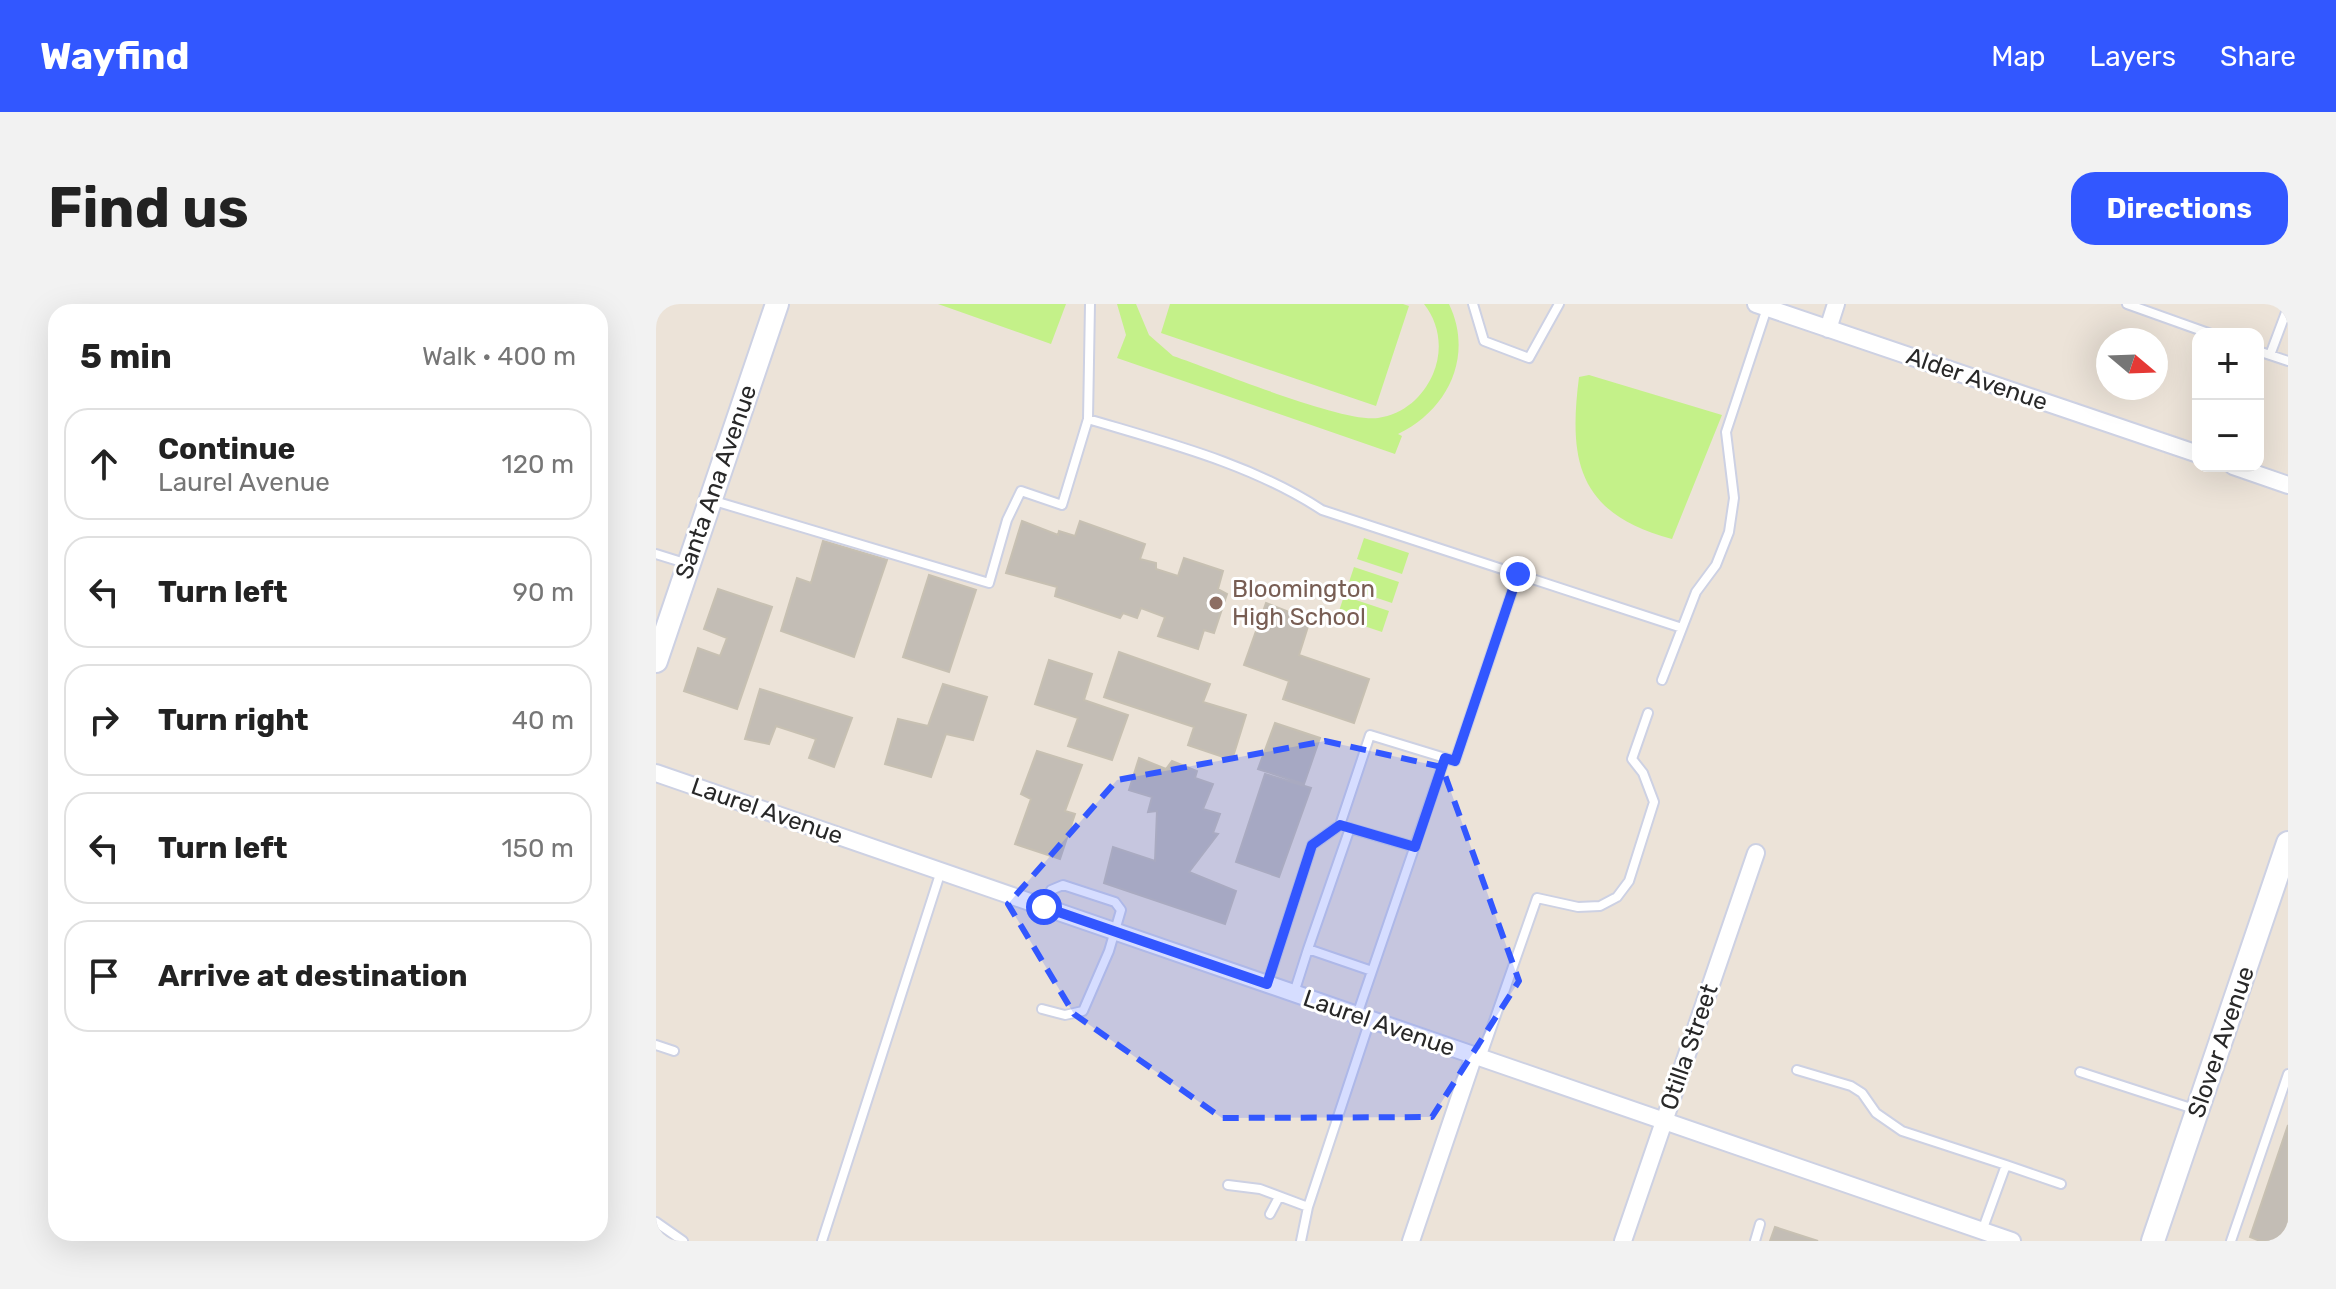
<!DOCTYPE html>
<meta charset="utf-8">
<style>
:root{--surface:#fff;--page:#f2f2f2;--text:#222;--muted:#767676;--line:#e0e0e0;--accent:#3257ff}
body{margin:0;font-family:Rubik,sans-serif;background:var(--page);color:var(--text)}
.controls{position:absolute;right:24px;top:24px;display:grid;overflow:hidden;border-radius:16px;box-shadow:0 8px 32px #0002}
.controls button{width:72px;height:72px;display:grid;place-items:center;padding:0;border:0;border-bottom:2px solid var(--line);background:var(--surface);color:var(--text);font:40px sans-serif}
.compass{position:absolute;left:1440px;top:24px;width:72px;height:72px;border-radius:50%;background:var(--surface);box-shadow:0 8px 32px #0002;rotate:109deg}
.stop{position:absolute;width:24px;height:24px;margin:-18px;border:6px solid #3257ff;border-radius:50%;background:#fff}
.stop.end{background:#3257ff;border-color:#fff;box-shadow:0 2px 8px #0008}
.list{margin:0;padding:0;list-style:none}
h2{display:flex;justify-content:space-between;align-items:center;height:104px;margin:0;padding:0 32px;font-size:34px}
h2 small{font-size:26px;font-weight:400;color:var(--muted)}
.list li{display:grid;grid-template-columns:52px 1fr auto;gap:24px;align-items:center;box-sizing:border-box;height:112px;margin:0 16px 16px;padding:0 16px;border:2px solid var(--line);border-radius:24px}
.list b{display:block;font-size:30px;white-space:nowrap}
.list p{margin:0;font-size:26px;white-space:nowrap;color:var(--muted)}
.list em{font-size:26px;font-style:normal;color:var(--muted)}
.icon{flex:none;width:44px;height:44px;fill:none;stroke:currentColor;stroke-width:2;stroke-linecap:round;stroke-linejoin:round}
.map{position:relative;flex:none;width:1632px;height:937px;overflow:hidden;border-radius:24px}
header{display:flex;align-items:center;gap:48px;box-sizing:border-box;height:112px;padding:0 40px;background:var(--accent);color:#fff}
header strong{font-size:38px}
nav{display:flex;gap:44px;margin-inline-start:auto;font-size:28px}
.intro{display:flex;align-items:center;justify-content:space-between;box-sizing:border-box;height:192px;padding:0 48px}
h1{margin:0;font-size:56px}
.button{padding:20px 36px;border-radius:24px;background:var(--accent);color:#fff;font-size:28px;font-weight:700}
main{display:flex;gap:48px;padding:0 48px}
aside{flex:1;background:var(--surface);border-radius:24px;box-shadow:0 8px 32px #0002}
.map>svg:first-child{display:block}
.pitch{fill:#c4f189}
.building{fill:#c3bdb5;stroke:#c7c0b2;stroke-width:2}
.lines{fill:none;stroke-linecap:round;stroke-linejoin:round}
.lane-casing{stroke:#cdd1e3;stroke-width:12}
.street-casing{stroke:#cdd1e3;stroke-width:20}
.secondary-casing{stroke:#cdd1e3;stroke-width:26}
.lane{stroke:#fff;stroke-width:8}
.street{stroke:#fff;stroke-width:16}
.secondary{stroke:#fff;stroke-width:22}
.route{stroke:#3257ff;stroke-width:10}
.marked{fill:#3257ff;fill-opacity:0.2;stroke:#3257ff;stroke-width:6;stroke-dasharray:16 10;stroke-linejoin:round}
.education-dot{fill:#8d6e63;stroke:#fff;stroke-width:3}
.labels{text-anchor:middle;stroke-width:6;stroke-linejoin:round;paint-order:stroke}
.street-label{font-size:24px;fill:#282828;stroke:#fff}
.education-label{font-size:24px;fill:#785e54;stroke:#fff;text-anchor:start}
</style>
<header>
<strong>Wayfind</strong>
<nav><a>Map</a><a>Layers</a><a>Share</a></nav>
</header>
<div class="intro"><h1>Find us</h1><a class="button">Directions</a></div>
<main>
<aside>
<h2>5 min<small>Walk · 400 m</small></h2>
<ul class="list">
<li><svg class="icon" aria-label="ahead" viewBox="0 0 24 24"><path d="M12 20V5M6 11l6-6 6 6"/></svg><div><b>Continue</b><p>Laurel Avenue</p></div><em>120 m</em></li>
<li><svg class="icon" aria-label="left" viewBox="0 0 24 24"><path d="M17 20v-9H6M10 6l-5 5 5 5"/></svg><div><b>Turn left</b></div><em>90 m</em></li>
<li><svg class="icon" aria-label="right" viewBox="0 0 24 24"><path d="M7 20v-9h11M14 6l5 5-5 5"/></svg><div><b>Turn right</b></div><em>40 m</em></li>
<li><svg class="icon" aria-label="left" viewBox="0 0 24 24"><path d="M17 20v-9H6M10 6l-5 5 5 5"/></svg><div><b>Turn left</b></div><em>150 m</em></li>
<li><svg class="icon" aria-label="arrive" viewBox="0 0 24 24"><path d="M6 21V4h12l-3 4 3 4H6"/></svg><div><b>Arrive at destination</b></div></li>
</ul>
</aside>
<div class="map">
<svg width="1632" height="937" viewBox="0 0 1632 937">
<rect width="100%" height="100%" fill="#ece3d8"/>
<path class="pitch" d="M 282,0 L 410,0 L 395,40 Z
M 461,0 L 480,0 L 493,31 L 517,52 C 559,66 686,119 722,114 C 748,110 767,93 777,70 C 787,47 784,20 768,0 L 793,0 C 818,52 792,106 742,130 L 746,132 L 739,150 L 461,54 L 470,31 Z
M 514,0 L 747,0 L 753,2 L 720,102 L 505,29 Z
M 933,71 L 1066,111 L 1016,235 C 923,210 912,159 923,73 Z
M 708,234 L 753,249 L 746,270 L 701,255 Z
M 698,263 L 743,278 L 736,299 L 691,284 Z
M 688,292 L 733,307 L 726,328 L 681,313 Z"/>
<path class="building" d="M 366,217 L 402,231 L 403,227 L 419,232 L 424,217 L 489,240 L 484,255 L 500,259 L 500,265 L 522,272 L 528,254 L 567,267 L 562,285 L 571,290 L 558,329 L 548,326 L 542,345 L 502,332 L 509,313 L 485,304 L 481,314 L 467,309 L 464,314 L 399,292 L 401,283 L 350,269 Z
M 167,237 L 231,256 L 198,353 L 125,327 L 141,274 L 155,279 Z
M 273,271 L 320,286 L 293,368 L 247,353 Z
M 62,285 L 116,303 L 81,405 L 28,387 L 42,344 L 64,352 L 71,334 L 48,325 Z
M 610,299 L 654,316 L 643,351 L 713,375 L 698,419 L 627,395 L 633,377 L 588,361 Z
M 463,348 L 554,380 L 547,398 L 590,411 L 576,456 L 532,441 L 538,423 L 448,393 Z
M 393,356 L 436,370 L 428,396 L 472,411 L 456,456 L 412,442 L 422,414 L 379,400 Z
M 287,380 L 331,393 L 317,436 L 290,430 L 275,473 L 229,460 L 242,415 L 272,422 Z
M 104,385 L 196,414 L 178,463 L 153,454 L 160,435 L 120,422 L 113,440 L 89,435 Z
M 619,419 L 664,434 L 648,480 L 602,465 Z
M 381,447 L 426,461 L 409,507 L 419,510 L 404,555 L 359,540 L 375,495 L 365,490 Z
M 483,454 L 510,465 L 516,457 L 541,467 L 539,474 L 557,480 L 547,505 L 564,510 L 557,529 L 562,530 L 533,568 L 580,587 L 569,620 L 448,579 L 457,543 L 499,557 L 501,507 L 492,508 L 496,493 L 473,486 Z
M 609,470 L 655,484 L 623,573 L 580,558 Z
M 1632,821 L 1632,937 L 1604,937 L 1594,933 Z
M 1119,923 L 1162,937 L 1114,937 Z"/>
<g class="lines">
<g class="lane-casing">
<path id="lane" d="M 817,0 L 828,37 L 873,54 L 903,0
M 1471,0 L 1555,30
M 1602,47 L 1632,57
M 1614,51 L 1632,3
M 432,115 L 434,0
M 55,196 L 333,279 L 351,216 L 365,187 L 406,201 L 432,115 C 512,139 596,160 666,206 L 1026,324
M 0,250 L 32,260
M 1006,376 L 1040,288 L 1060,261 L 1073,228 L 1078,194 L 1070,128 L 1111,4
M 693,524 L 759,543
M 652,645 L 694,524
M 611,680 L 656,541 L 684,521 L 714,431 L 799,457 L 862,270
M 638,689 L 652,645 L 716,667
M 386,705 L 409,711 L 427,707 L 453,647 L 465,606 L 459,598 L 407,581 L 395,586 L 388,603
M 701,711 L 789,454
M 0,741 L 18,747
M 825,754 L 881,594 L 922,603 L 944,602 L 961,593 L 973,577 L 998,498 L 987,469 L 976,455 L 992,409
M 1141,766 L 1195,782 L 1206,789 L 1220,809 L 1246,827 L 1350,861
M 1424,768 L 1541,806
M 572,881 L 604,885 L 652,903
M 614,910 L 623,893
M 0,918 L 27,937
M 1326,927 L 1350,861 L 1405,880
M 166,937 L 285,567
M 645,937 L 652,903 L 714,716
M 1099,937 L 1104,920
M 1575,937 L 1632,770"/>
</g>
<g class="street-casing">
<path id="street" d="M 1100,0 L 1542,150
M 1172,25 L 1180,0
M 1577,162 L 1632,181
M 0,469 L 1356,937
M 755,937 L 818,751
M 967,937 L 1100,549"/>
</g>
<g class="secondary-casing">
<path id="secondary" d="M 0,357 L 121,0
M 1497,937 L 1632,539"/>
</g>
<use href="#lane" class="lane"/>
<use href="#street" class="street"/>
<use href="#secondary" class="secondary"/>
</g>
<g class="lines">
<path class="route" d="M 388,603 L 611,680 L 656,541 L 684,521 L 759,543 L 789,454 L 799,457 L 862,270"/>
</g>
<path class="marked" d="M 669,437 L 786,463 L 863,677 L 776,813 L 566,814 L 418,710 L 352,600 L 461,476 Z"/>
<circle class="education-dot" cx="560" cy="299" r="8"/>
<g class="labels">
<g class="street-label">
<text transform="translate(1321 75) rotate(19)" y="8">Alder Avenue</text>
<text transform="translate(60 178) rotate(-71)" y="8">Santa Ana Avenue</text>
<text transform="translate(111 507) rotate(19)" y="8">Laurel Avenue</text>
<text transform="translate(723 719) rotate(19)" y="8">Laurel Avenue</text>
<text transform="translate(1565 738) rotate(-71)" y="8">Slover Avenue</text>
<text transform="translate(1033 743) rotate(-71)" y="8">Otilla Street</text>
</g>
<g class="education-label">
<text x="576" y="293">Bloomington<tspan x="576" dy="28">High School</tspan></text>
</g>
</g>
</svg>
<div class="controls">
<button>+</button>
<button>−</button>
</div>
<svg class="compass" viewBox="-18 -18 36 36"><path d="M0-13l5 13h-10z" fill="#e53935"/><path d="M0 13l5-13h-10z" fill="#767676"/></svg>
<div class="stop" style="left:388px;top:603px"></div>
<div class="stop end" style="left:862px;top:270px"></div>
</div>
</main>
